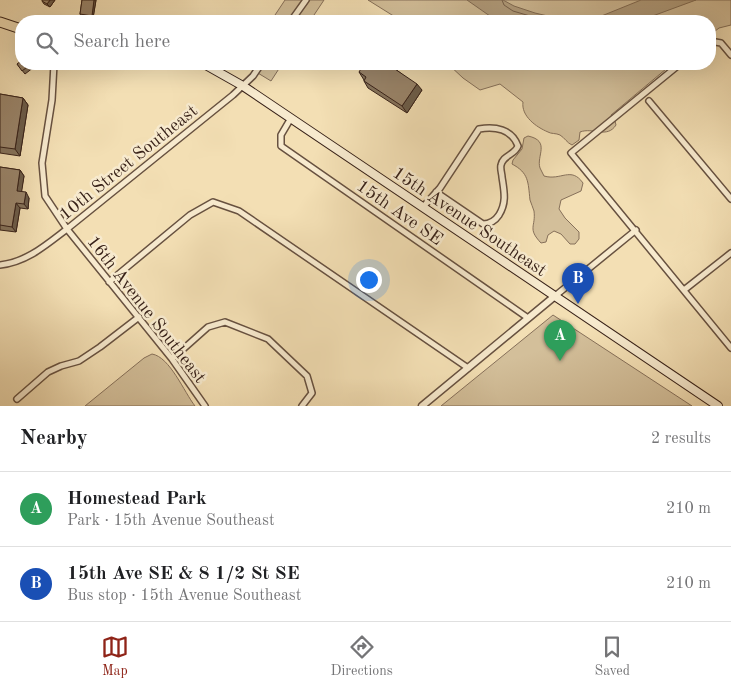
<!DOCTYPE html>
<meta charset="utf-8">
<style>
:root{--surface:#fff;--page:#f6f6f6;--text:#202124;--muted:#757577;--line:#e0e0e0;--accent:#8f2418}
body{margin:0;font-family:"Old Standard TT",serif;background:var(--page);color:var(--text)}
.you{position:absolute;left:368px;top:279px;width:18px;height:18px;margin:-12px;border:4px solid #fff;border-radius:50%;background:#1a73e8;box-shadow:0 0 0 8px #1a73e833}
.badge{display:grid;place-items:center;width:32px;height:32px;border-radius:50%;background:var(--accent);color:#fff;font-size:16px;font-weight:700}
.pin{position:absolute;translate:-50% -41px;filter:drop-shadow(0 1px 2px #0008)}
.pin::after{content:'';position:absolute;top:26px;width:18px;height:15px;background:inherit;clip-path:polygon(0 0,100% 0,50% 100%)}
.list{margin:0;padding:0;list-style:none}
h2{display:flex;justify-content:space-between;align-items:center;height:65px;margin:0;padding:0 20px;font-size:21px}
h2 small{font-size:16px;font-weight:400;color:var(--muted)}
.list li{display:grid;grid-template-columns:32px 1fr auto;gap:15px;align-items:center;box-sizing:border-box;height:75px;padding:0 20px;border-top:1px solid var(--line)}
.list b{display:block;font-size:19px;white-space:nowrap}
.list p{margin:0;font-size:16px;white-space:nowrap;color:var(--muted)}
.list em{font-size:16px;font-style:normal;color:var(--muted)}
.icon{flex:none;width:28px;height:28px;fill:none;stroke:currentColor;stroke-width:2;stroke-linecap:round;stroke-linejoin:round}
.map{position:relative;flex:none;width:731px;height:406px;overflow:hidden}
.search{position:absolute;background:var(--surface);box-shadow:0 5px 20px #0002;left:15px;right:15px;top:15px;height:55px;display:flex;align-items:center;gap:12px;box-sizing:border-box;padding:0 18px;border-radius:20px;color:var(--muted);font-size:19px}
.sheet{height:215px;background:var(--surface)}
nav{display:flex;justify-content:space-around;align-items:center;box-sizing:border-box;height:70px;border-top:1px solid var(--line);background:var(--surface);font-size:14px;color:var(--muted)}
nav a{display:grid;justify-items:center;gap:2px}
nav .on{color:var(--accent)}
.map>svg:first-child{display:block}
.green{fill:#d3bf9a;stroke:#86705a}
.water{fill:#b39f7f;stroke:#826d56}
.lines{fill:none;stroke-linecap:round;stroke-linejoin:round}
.shore{stroke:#76604c;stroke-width:1}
.minor-casing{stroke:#675140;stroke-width:8}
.tertiary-casing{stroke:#675140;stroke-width:9}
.secondary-casing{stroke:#382219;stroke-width:10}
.primary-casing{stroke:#382219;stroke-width:11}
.minor{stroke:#f7eace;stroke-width:5}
.tertiary{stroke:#f7eace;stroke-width:6}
.secondary{stroke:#f7eace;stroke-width:8}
.primary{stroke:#f3dfb4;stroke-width:9}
.wall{fill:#84725b;stroke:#382219}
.shaded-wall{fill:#6b5c4a;stroke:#382219}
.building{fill:#99846a;stroke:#382219}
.labels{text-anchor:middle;stroke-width:5;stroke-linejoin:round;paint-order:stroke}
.street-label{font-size:18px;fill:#382219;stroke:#f7eace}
</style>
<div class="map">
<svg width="731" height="406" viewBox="0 0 731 406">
<rect width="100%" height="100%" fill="#f3dfb4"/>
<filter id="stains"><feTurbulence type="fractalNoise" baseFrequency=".004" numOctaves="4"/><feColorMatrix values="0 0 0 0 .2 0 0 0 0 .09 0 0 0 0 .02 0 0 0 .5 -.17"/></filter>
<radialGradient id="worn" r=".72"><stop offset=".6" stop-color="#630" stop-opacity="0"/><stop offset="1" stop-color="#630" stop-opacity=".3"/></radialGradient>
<path class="green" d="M 285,0 L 324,0 L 310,21 L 271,21 Z
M 368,0 L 731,0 L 731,25 L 719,28 L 710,35 L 710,21 L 399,21 L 400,20 Z
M 243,64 L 282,64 L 271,81 Z
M 448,64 L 672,64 L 611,115 L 615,121 L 616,125 C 607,139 593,127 580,132 L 579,140 L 572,145 C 567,143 565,138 560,135 C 556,133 551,134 548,132 C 536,127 521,116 523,102 L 500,84 L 480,90 L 463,78 Z
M 528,136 C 551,141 536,156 540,168 C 541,171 543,173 544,176 C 561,181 571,166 583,183 L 581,191 L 561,200 L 559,209 L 565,218 L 579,232 L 579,239 L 575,244 L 570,244 L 561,234 L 554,231 L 548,235 L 546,242 L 541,243 C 527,228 536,227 534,211 C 533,207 531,204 530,200 C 528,182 529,173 512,164 L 513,160 L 522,149 L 524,138 Z
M 553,315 L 692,406 L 441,406 Z
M 152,354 C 170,357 184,392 195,406 L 85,406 L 144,358 Z"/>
<path class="water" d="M 467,0 L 503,0 L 514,6 L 535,13 L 569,21 L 582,21 L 599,17 L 641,0 L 696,0 L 639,21 L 497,21 Z"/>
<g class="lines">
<path class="shore" d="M 502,0 L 504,5 L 513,11 L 547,21"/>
<g class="minor-casing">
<path id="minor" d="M 291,21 L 306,0
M 710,41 L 721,43 L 731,55
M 54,64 L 52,100 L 42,163 L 45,196 L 67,229 L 172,359 L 205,406
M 680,64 L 571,153 L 731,348
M 649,101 L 731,199
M 291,118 L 281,135 L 281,146 L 528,318
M 423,207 L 440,188 L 479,129 C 495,126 512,129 518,146 C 515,155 503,155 501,165 C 500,169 502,174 502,177 C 504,191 507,202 499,215 C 495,221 490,224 483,224 L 436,192
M 0,265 C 27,262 46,245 67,229 L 233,95 L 253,76 L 261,64
M 109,282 L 190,215 L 213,202 L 239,211 L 468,368
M 684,290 L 731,253
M 555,296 L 636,230
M 172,359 L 208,327 L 225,322 L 268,339 L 307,376 L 312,393 L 302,406
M 17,399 L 48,372 L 61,366 L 79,361 L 100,347 L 139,317"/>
</g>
<g class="tertiary-casing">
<path id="tertiary" d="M 422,406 L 555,296"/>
</g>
<g class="secondary-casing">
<path id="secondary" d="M 204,64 L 243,86 L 718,406"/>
</g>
<g class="primary-casing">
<path id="primary" d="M 0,22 L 21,29"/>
</g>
<use href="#minor" class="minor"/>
<use href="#tertiary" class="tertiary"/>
<use href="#secondary" class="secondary"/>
<use href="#primary" class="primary"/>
</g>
<path class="wall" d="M 55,0 L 50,7 L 44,4 L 42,1 Z
M 82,0 L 96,0 L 93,18 L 81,16 L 80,14 Z
M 17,64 L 38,64 L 25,74 Z
M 394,68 L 422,90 L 407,113 L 368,88 L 364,81 L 364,80 L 359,72 Z
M 0,94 L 23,98 L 28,105 L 20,156 L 0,153 Z
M 0,167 L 20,170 L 24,176 L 21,192 L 29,198 L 28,209 L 20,208 L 16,232 L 0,230 Z"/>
<path class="shaded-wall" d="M 50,0 L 55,0 L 50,7 L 47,4 Z
M 94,0 L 96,0 L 93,18 L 92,16 Z
M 417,84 L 422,90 L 407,113 L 402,106 Z
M 23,98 L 28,105 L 20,156 L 15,149 Z
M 20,170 L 24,176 L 21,196 L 17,191 Z
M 26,192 L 29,198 L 28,209 L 24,204 Z
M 16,203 L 20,208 L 16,232 L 12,227 Z"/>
<path class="building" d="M 42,0 L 50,0 L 47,4 L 42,1 Z
M 82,0 L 94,0 L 92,16 L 80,14 Z
M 21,61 L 21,64 L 31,64 L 22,71 L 17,64 Z
M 364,64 L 390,64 L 389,65 L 417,84 L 402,106 L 364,81 L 366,77 L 359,72 Z
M 0,94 L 23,98 L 15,149 L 0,147 Z
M 0,167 L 20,170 L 17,191 L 26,192 L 24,204 L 16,203 L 12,227 L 0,225 Z"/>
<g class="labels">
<g class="street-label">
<text transform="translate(128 162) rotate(-39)" y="6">10th Street Southeast</text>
<text transform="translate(400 212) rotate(35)" y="6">15th Ave SE</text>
<text transform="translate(470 221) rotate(34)" y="6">15th Avenue Southeast</text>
<text transform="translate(147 309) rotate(52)" y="6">16th Avenue Southeast</text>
</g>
</g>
<rect width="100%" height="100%" filter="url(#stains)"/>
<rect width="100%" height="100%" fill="url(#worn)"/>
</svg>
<div class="you"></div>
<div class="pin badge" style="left:560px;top:361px;background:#2e9e5b">A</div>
<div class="pin badge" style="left:578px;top:304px;background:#1a4fb4">B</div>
<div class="search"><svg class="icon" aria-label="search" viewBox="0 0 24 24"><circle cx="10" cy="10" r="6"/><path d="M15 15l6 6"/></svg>Search here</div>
</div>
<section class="sheet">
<h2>Nearby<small>2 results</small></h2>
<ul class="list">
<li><span class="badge" style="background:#2e9e5b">A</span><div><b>Homestead Park</b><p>Park · 15th Avenue Southeast</p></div><em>210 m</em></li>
<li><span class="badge" style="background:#1a4fb4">B</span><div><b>15th Ave SE &amp; 8 1/2 St SE</b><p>Bus stop · 15th Avenue Southeast</p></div><em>210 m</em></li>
</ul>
</section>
<nav>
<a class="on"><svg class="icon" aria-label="map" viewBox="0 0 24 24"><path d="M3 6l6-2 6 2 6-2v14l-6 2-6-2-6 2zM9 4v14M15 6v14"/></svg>Map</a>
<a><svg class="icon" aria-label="directions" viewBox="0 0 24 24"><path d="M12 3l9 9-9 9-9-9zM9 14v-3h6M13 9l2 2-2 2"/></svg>Directions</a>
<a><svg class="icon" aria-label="saved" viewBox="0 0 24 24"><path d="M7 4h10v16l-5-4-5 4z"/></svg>Saved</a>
</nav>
